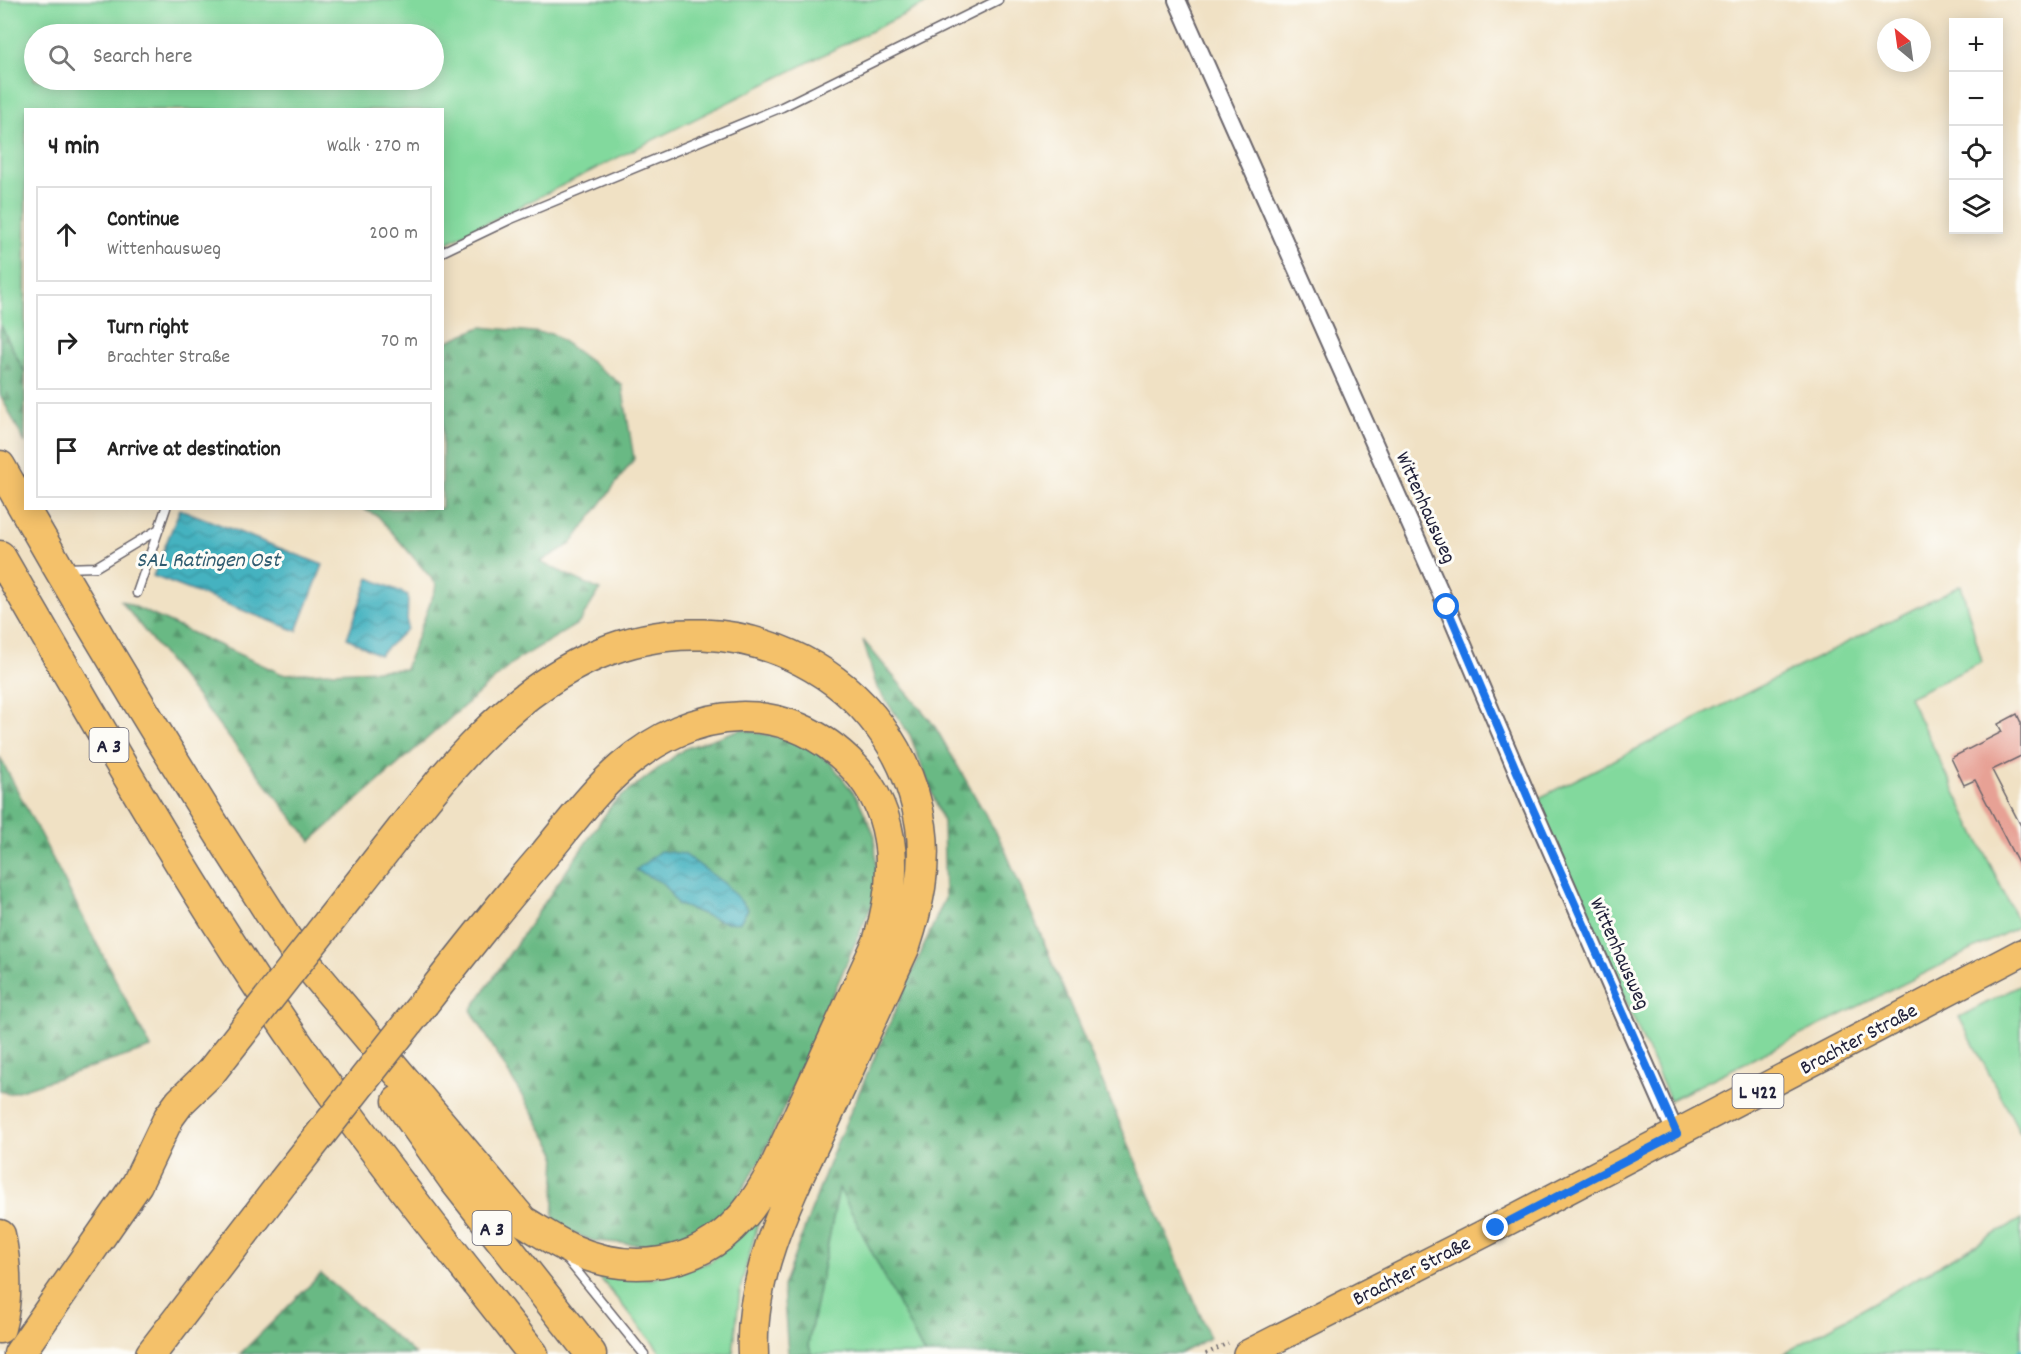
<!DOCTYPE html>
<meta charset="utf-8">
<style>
:root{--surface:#fff;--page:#f6f6f6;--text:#222;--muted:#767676;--line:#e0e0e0}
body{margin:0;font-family:Dekko,sans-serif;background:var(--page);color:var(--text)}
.controls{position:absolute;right:18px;top:18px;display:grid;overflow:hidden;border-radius:0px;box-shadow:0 3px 15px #0003}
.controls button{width:54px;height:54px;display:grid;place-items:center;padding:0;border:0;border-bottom:2px solid var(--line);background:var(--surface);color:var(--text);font:30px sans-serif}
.compass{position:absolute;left:1877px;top:18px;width:54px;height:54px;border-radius:50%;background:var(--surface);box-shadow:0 3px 15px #0003;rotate:331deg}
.stop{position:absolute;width:18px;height:18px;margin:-14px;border:4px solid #1a73e8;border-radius:50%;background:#fff}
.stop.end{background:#1a73e8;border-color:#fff;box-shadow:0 2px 6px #0008}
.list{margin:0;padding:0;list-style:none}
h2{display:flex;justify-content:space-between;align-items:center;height:78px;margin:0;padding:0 24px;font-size:26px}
h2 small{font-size:20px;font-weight:400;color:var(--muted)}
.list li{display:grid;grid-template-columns:39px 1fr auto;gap:18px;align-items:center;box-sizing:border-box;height:96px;margin:0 12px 12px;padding:0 12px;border:2px solid var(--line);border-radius:0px}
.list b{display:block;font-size:22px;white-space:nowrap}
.list p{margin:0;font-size:20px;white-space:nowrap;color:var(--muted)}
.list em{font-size:20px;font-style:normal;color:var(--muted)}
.icon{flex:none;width:33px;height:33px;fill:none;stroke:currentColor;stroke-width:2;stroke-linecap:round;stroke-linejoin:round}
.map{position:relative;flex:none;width:2021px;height:1354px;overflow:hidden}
.search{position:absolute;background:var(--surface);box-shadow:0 3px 15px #0003;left:24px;top:24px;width:420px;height:66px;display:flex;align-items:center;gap:15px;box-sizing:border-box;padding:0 21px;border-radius:33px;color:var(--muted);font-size:22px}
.panel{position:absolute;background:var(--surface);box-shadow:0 3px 15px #0003;left:24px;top:108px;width:420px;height:402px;border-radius:0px}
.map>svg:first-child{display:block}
.green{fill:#82d99d;stroke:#527e6c;stroke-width:1.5;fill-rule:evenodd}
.forest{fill:url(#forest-firs);stroke:#466e60;stroke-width:1.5}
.water{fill:url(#water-waves);stroke:#336a7e;stroke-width:1.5}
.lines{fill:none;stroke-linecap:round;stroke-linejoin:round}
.stream{stroke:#44b2c0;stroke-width:6}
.building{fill:#e7a195}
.lane-casing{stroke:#6a656b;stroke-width:11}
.street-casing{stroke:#6a656b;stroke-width:20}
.primary-casing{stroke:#6a656b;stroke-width:30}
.highway-casing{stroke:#6a656b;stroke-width:33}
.path{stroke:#6a656b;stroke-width:4;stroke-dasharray:1.5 4.5;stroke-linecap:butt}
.lane{stroke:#fff;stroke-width:8}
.street{stroke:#fff;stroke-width:16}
.primary{stroke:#f4c16a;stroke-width:27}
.highway{stroke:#f4c16a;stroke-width:30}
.highway-bridge-casing{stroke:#6a656b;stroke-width:33;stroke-linecap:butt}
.highway-bridge{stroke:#f4c16a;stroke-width:30}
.route{stroke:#1a73e8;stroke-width:8}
.labels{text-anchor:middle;stroke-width:6;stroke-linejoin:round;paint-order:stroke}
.shield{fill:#fdfcf7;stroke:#646373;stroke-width:1.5}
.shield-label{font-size:20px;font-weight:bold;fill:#22223b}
.street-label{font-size:21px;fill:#22223b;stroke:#fdfcf7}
.water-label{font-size:22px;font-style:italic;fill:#305c70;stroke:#fdfcf7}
</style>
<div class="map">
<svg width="2021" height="1354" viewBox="0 0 2021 1354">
<defs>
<pattern id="forest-firs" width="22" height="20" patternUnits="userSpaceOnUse" patternTransform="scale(1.5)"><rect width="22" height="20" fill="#69b984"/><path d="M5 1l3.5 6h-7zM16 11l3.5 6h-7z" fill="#56966d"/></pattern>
<pattern id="water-waves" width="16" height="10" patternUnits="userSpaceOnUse" patternTransform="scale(1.5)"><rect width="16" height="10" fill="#44b2c0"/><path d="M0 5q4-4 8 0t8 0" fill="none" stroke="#38909d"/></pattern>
</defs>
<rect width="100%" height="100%" fill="#fdfcf7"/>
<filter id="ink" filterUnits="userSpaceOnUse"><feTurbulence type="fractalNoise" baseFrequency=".0167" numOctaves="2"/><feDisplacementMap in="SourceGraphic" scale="12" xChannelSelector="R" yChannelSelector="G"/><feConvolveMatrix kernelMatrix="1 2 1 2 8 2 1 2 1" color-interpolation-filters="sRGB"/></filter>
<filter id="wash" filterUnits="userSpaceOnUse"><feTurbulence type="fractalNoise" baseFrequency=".008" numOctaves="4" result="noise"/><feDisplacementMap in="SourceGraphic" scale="24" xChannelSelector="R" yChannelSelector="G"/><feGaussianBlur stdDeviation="1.35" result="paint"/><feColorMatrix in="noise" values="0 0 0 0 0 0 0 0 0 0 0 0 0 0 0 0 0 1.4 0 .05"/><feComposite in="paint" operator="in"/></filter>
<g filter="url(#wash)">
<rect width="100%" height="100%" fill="#f0e1c4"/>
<path class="green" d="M 0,0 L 933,0 L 443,245 L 442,110 L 26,110 L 25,373 L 0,324 ZM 34,34 L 434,34 L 434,80 L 34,80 Z
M 1961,585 L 1982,662 L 1909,697 L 2020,926 L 1670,1100 L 1535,800 Z
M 2021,985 L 2021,1134 L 1959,1017 Z
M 839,1187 L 924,1354 L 812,1354 L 808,1344 Z
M 759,1219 L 740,1290 L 733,1354 L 662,1354 L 592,1268 L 651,1279 L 710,1262 Z
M 2021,1219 L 2021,1354 L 1783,1354 Z"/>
<path class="forest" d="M 0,324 L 25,373 L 25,443 L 0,394 Z
M 481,327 L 553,334 L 622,385 L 634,459 L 571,544 L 540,562 L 600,590 L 579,623 L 515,661 L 311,841 L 120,600 L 282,674 L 405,669 L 437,585 L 378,516 L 363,509 L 442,508 L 443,343 Z
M 863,640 L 934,725 L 1003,845 L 1210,1338 L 1179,1354 L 924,1354 L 839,1188 L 808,1344 L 812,1354 L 788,1354 L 783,1286 L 835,1147 L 945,898 L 943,822 L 910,735 L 877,688 Z
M 741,729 L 798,741 L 831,763 L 858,799 L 875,836 L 877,893 L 762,1158 L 730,1209 L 693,1238 L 645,1245 L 593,1241 L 553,1225 L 556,1153 L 471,1010 L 613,803 L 684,749 Z
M 0,757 L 151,1048 L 8,1094 L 0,1090 Z
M 321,1274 L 415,1354 L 240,1354 Z"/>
<path class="water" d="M 180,509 L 323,565 L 297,631 L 153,576 Z
M 369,578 L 408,595 L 407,629 L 379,655 L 347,638 Z
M 660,851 L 684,854 L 725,884 L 748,909 L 740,922 C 721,926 699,910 678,905 L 663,883 L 636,870 Z"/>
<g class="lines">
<path class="stream" d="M 2019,1354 L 2021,1351"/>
</g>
<g id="blocks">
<path class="building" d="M 2017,714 L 2021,723 L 2021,756 L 1992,770 L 2021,826 L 2021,869 L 1975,780 L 1964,785 L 1951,758 L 2002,732 L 1998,724 Z"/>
</g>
</g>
<g filter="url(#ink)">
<use href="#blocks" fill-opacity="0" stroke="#6a656b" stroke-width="1.5"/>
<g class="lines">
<g class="lane-casing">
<path id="lane" d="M 442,252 L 511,219 L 782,107 L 998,0
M 65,568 L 96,567 L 159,529
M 137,593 L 166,508
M 567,1259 L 644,1354"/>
</g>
<g class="street-casing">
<path id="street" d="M 1177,0 L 1447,607 L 1529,800 L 1676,1134"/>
</g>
<g class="primary-casing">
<path id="primary" d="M 1247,1354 L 1495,1228 L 2021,953"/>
</g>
<g class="highway-casing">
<path id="highway" d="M 0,466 C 95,634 195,799 301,961
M 0,556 C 99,727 196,900 310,1062 C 381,1162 457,1258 533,1354
M 350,895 C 422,806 490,700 598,654 C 736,595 897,674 921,826 C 927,867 918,907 905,946 C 879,1003 853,1059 827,1116 C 792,1191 749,1270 753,1354
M 290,944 L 523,1221 C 538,1230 554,1241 571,1249 C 629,1275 696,1268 740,1219 C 754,1205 764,1186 774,1169 L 878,942 C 897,883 900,816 854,767 C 786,696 693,705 622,767 C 593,792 569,825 544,855 C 502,903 463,953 424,1003
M 398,1101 L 454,1180 L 591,1354
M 0,1235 C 6,1265 8,1298 0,1328
M 19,1354 L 137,1184 L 169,1117 L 180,1102 L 211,1072
M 151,1354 L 283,1182"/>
</g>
<path class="path" d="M 1206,1354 L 1228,1343"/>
<use href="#lane" class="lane"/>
<use href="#street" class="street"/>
<use href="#primary" class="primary"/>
<use href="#highway" class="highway"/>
<g class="highway-bridge-casing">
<path id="highway-bridge" d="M 211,1072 L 350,895
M 283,1182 L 424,1003"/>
</g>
<use href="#highway-bridge" class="highway-bridge"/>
</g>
</g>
<g class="lines" filter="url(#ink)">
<path class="route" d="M 1447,607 L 1529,800 L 1677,1134 L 1496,1228"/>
</g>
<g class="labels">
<g class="shield">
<rect x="89.5" y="728" width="39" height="34" rx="4.5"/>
<rect x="1732.5" y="1074" width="51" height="34" rx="4.5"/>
<rect x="472.5" y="1211" width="39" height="34" rx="4.5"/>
</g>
<g class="shield-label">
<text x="109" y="752">A 3</text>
<text x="1758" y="1098">L 422</text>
<text x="492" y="1235">A 3</text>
</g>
<g class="street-label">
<text transform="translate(1427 507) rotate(66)" y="7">Wittenhausweg</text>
<text transform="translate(1621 953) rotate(66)" y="7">Wittenhausweg</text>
<text transform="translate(1858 1038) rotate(-28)" y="7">Brachter Straße</text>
<text transform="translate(1411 1270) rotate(-27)" y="7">Brachter Straße</text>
</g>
<g class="water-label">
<text x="208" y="566">SAL Ratingen Ost</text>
</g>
</g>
</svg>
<div class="controls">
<button>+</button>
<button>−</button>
<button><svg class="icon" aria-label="locate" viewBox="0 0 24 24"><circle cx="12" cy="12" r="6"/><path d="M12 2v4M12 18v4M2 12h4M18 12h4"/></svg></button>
<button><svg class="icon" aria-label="layers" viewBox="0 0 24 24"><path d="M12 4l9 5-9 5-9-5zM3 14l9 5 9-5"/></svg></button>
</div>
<svg class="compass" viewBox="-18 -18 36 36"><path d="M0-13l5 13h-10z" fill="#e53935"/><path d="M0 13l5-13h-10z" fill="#767676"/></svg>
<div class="stop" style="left:1447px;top:607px"></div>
<div class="stop end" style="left:1496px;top:1228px"></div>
<div class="search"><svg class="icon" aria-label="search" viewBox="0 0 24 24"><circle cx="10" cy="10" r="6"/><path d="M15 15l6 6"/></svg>Search here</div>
<section class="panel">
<h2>4 min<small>Walk · 270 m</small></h2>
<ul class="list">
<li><svg class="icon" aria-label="ahead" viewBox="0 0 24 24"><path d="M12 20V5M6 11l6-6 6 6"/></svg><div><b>Continue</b><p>Wittenhausweg</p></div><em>200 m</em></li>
<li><svg class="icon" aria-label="right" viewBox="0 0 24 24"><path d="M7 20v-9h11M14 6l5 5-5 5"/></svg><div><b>Turn right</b><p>Brachter Straße</p></div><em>70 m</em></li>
<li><svg class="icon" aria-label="arrive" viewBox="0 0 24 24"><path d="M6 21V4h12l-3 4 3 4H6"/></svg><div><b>Arrive at destination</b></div></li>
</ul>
</section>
</div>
